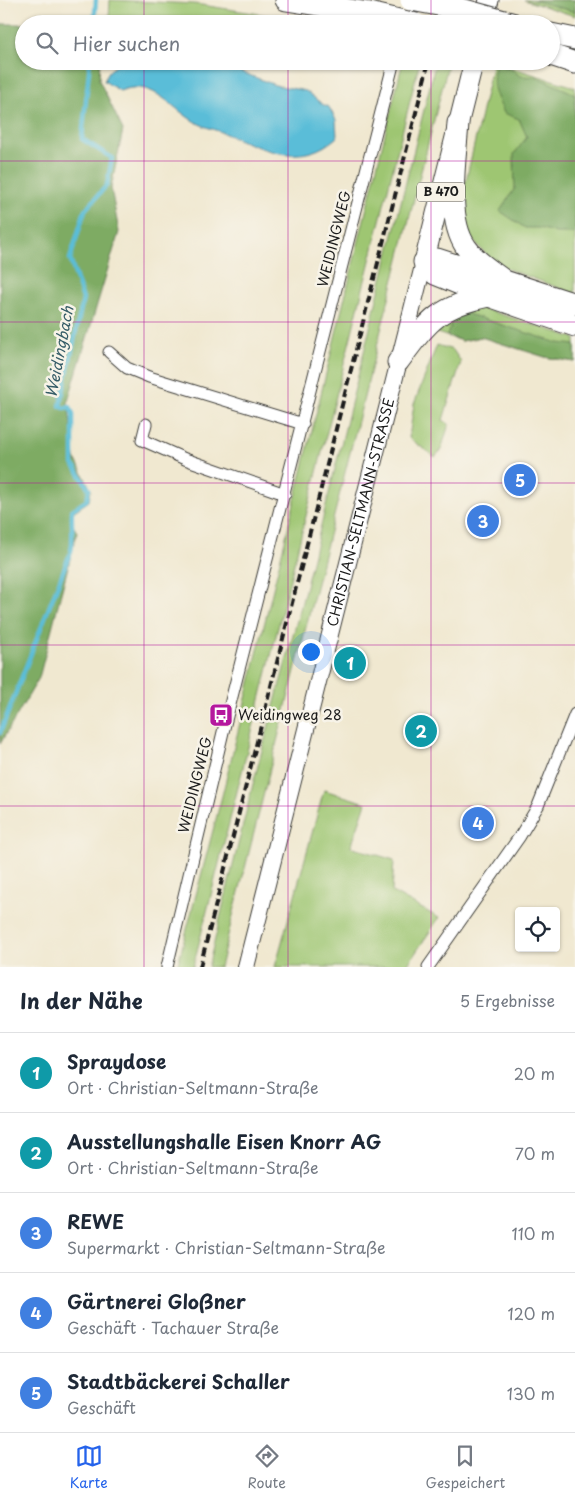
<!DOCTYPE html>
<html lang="de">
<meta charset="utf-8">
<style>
:root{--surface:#fff;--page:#f2f2f3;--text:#1f2937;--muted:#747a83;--line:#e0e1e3;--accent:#2563eb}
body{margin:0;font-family:"Playpen Sans",sans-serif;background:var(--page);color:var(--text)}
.controls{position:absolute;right:15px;bottom:15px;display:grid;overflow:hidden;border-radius:5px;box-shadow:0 1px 4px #0004}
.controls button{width:45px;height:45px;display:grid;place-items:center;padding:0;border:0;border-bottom:1px solid var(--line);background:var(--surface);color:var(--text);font:25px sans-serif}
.you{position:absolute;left:310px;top:651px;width:18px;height:18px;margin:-12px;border:4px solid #fff;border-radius:50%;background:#1a73e8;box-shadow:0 0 0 8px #1a73e833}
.badge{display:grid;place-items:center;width:32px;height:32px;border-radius:50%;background:var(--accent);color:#fff;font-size:16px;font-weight:700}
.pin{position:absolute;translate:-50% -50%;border:2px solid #fff;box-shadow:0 1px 5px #0006}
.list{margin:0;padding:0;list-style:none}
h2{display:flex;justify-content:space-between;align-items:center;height:65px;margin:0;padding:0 20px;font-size:21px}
h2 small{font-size:16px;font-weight:400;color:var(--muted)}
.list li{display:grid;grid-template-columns:32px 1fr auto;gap:15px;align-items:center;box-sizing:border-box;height:80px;padding:0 20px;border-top:1px solid var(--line)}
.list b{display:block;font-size:19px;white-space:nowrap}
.list p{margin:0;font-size:16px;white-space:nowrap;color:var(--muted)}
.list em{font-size:16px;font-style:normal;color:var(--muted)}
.icon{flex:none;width:28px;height:28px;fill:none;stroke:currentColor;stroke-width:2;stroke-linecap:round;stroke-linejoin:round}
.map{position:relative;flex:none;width:575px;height:967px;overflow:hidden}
.search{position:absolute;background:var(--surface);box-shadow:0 1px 4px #0004;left:15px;right:15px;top:15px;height:55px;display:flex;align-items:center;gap:12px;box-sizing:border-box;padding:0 18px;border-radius:28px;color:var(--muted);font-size:19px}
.sheet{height:465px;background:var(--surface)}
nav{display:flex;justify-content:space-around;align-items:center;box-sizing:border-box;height:70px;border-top:1px solid var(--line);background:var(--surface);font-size:14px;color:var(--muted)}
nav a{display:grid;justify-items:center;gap:2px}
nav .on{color:var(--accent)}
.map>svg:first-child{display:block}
.green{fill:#9ec672;stroke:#5d7147}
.forest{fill:#7eab64;stroke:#4d6440}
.water{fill:#5abdd8;stroke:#3b6c7a}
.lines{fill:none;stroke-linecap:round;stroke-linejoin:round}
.stream{stroke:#5abdd8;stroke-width:4.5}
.minor-casing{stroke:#3c3b37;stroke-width:13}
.secondary-casing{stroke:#3c3b37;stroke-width:18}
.primary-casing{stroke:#3c3b37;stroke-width:21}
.motorway-casing{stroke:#3c3b37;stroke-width:23}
.minor{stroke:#fff;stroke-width:11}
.secondary{stroke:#fff;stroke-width:16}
.primary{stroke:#fff;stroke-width:19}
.motorway{stroke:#fff;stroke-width:21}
.rail{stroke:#1c1c1c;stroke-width:4;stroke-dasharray:8 4;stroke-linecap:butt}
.motorway-bridge-casing{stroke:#3c3b37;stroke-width:23;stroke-linecap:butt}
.motorway-bridge{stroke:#fff;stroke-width:21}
.grid{fill:none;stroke:#b5179e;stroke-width:1;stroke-opacity:0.55}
.labels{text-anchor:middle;stroke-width:5;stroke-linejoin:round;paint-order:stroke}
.shield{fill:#f7f3e8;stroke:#5e5c59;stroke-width:1}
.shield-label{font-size:12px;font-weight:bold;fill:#1c1c1c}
.street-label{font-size:14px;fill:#1c1c1c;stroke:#f7f3e8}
.poi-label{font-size:14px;fill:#1c1c1c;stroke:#f7f3e8;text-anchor:start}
.water-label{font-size:15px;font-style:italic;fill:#355c67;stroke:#f7f3e8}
</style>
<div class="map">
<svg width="575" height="967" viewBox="0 0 575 967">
<rect width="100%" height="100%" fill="#f7f3e8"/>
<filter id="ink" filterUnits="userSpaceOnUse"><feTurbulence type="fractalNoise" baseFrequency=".02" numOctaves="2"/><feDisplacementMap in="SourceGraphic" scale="10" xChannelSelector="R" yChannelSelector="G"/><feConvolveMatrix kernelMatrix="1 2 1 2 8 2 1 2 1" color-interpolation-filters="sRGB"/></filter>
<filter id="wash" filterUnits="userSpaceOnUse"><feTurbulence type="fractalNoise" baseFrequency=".0096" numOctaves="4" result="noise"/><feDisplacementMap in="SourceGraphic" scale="20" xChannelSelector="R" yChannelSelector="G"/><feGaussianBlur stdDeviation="1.12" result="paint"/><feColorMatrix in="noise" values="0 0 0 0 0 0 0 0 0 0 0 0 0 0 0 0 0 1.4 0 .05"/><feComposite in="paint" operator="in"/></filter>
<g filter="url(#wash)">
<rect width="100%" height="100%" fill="#f0e8d0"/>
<path class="green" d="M 110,0 L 195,4 L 325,24 L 143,24 L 109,18 Z
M 524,0 L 575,0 L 575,16 Z
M 403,61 L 420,61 L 193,967 L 177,967 L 222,796 Z
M 436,61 L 449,61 L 220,967 L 208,967 L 253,784 L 303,598 Z
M 493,62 L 575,87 L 575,294 L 497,265 L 467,235 L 462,198 Z
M 481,308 L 575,338 L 575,362 L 545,357 L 481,337 L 462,341 L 437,333 L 459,314 Z
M 437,345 L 453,350 L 461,362 L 443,420 L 449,424 L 441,450 L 435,457 L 409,438 L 414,404 Z
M 324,790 L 366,803 L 351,847 L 394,860 L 392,892 L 439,918 L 406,967 L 275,967 Z"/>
<path class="forest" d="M 533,0 L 575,0 L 575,12 Z
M 0,24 L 24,24 L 24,61 L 100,61 L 99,80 L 123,130 L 111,188 L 119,232 L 68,401 L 75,458 L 91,490 L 89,501 L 73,512 L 72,524 L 77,532 L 39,678 L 0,744 Z
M 496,64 L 512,69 L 520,76 L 537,77 L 575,94 L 575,233 L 556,233 L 539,228 L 525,228 L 500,211 L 515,188 L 514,154 L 527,137 L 519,119 L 504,113 C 495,93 490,85 496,64 Z
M 465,313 L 558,343 L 575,345 L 575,362 L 545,357 L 481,337 L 462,341 L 447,336 C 451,325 452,315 465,313 Z"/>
<path class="water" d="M 122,61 L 204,61 L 223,65 L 275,85 L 306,91 L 322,104 L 329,107 L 336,120 L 337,137 C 303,168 266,151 228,135 C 215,129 201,127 189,118 C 167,103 150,79 120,91 L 104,81 L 109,71 Z"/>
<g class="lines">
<path class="stream" d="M 94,24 L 96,0
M 0,733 L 71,551 C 74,536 71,526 72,510 L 87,500 L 89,489 L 73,464 L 73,414 L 70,407 L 64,408 L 60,406 L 83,299 L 70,259 L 85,210 L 107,185 L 112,158 L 82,139 L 90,61"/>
</g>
</g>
<g filter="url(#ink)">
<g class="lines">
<g class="minor-casing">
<path id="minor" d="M 109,352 L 127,368 L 149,377 L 303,424
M 146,424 L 142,440 L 185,459 L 285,494
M 167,967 L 223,732 L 394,61
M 428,967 L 520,836 L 538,806 L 575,714"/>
</g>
<g class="secondary-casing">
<g id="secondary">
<path id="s1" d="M 246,967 L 424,262"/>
</g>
</g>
<g class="primary-casing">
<path id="primary" d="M 483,24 L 489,0
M 424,262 L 474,61"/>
</g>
<g class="motorway-casing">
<path id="motorway" d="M 286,0 L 369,13
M 551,34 L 575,39
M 551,55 L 575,63
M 458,123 C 456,158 445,217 466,247 C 476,262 492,271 506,282
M 424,262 L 435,274 L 489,296 L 575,326
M 424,262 L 437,259 L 575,304
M 398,362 C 428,322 438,306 489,296"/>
</g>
<use href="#minor" class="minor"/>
<use href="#secondary" class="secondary"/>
<use href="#primary" class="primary"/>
<use href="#motorway" class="motorway"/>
<path class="rail" d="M 438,24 L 444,0
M 200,967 L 429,61"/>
<g class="motorway-bridge-casing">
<path id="motorway-bridge" d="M 411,0 L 465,10 L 515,24
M 369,13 L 416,24"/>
</g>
<use href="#motorway-bridge" class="motorway-bridge"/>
</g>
</g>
<path class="grid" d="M 144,0 L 144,24M 288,0 L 288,24M 431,0 L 431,24M 144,61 L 144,967M 288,61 L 288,967M 431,61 L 431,967M 0,161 L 575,161M 0,322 L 575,322M 0,483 L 575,483M 0,645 L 575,645M 0,806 L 575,806"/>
<defs>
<g id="bus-square" transform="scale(1.25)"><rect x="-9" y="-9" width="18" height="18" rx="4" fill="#b5179e" stroke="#f7f3e8"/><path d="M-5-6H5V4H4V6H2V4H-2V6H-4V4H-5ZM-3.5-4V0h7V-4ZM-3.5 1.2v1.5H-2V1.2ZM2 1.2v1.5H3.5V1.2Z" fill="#fff"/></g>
</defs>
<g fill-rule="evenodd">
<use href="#bus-square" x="221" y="715"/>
</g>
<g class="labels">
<rect class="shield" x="417" y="182.5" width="48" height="19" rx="4"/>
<g class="shield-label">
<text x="441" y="196">B 470</text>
</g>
<g class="street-label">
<text transform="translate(334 239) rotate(-76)" y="5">WEIDINGWEG</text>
<text dy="5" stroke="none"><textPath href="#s1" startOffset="469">CHRISTIAN-SELTMANN-STRASSE</textPath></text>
<text transform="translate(195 785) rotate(-76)" y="5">WEIDINGWEG</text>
</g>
<g class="poi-label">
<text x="238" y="720">Weidingweg 28</text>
</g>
<g class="water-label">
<text transform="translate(60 352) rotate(-79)" y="5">Weidingbach</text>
</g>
</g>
</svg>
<div class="controls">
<button><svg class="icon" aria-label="locate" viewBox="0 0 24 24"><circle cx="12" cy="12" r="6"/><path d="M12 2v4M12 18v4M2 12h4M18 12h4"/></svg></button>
</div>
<div class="you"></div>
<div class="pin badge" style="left:350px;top:663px;background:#0f9aa8">1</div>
<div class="pin badge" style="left:421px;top:731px;background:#0f9aa8">2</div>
<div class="pin badge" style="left:483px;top:521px;background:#3f7fe0">3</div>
<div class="pin badge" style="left:478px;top:823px;background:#3f7fe0">4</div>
<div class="pin badge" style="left:520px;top:480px;background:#3f7fe0">5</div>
<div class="search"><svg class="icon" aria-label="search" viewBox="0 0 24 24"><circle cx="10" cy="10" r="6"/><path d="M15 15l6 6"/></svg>Hier suchen</div>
</div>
<section class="sheet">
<h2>In der Nähe<small>5 Ergebnisse</small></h2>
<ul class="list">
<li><span class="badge" style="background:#0f9aa8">1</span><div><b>Spraydose</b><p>Ort · Christian-Seltmann-Straße</p></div><em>20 m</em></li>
<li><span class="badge" style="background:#0f9aa8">2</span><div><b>Ausstellungshalle Eisen Knorr AG</b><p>Ort · Christian-Seltmann-Straße</p></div><em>70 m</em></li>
<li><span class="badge" style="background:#3f7fe0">3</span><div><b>REWE</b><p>Supermarkt · Christian-Seltmann-Straße</p></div><em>110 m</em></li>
<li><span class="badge" style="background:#3f7fe0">4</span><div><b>Gärtnerei Gloßner</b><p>Geschäft · Tachauer Straße</p></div><em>120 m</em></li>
<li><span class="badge" style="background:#3f7fe0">5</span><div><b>Stadtbäckerei Schaller</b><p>Geschäft</p></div><em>130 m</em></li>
</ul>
</section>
<nav>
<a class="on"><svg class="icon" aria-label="map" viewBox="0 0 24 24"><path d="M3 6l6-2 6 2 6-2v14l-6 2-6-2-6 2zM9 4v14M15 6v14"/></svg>Karte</a>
<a><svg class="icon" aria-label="directions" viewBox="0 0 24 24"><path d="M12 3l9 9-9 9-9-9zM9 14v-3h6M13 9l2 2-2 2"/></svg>Route</a>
<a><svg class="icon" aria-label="saved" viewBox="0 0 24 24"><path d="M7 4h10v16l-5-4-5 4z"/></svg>Gespeichert</a>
</nav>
